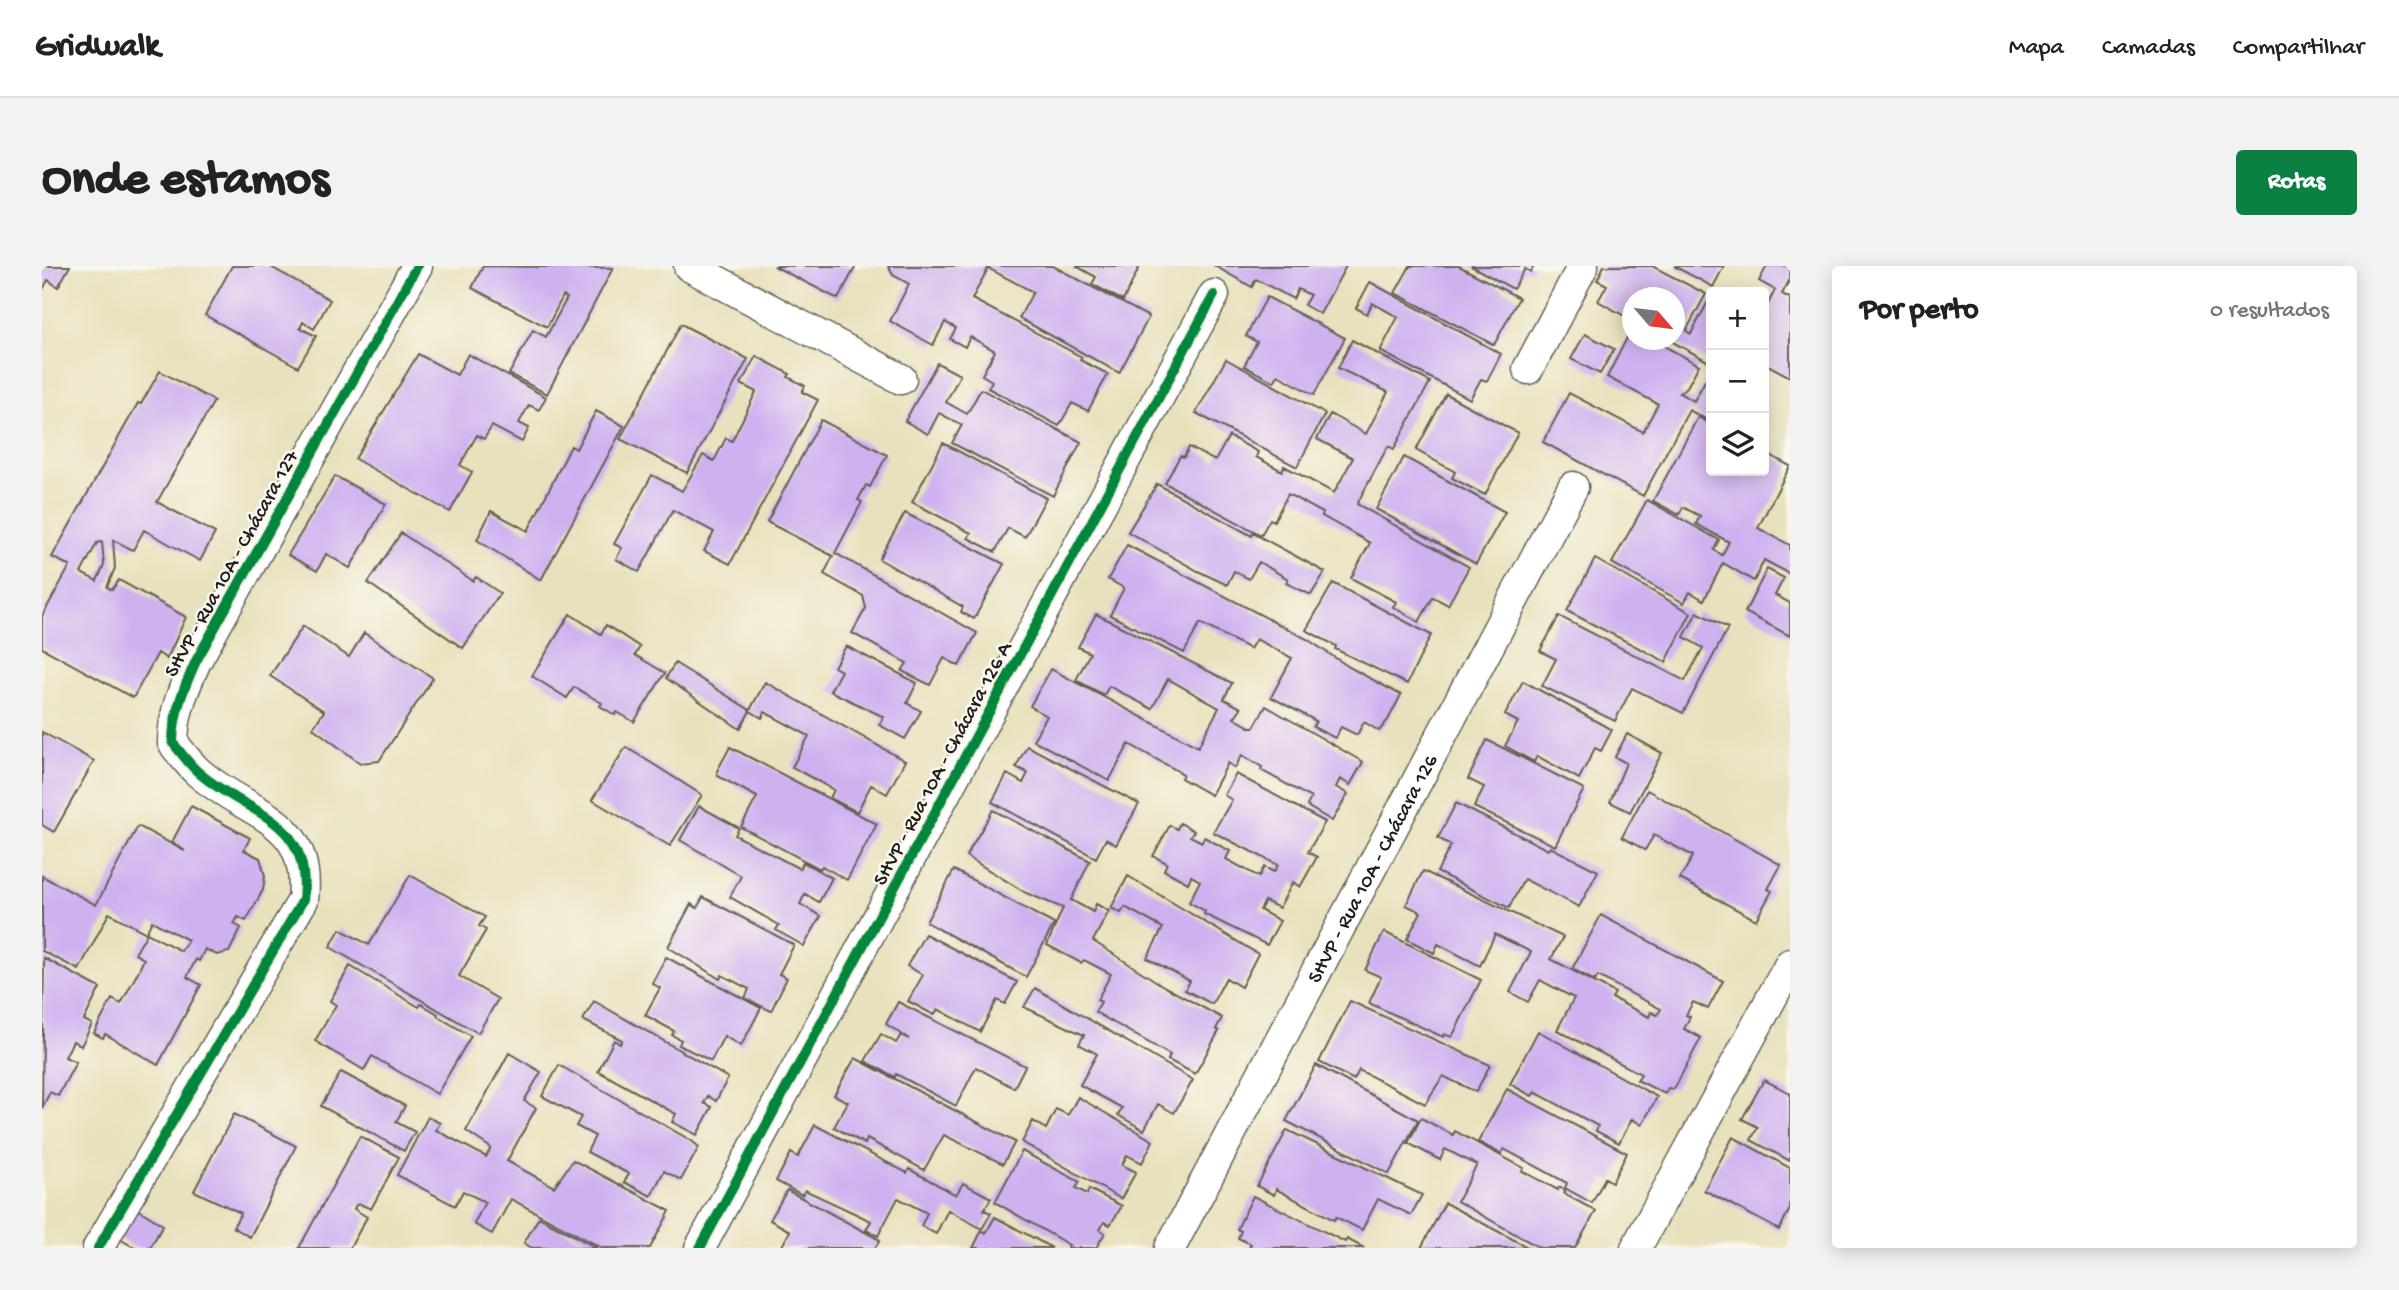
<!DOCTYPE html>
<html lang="pt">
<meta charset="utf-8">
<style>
:root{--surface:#fff;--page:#f2f2f2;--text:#222;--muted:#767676;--line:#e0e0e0;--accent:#0b8043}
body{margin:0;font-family:"Gochi Hand",sans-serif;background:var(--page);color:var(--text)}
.controls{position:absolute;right:21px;top:21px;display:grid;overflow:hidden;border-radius:7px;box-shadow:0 4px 18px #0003}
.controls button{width:63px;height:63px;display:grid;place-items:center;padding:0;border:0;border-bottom:2px solid var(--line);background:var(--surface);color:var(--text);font:35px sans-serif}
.compass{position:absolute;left:1580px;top:21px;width:63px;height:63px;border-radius:50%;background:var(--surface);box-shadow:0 4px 18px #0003;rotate:118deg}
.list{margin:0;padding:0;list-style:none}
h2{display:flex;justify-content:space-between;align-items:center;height:91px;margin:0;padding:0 28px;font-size:30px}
h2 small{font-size:23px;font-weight:400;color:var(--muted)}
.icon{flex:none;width:38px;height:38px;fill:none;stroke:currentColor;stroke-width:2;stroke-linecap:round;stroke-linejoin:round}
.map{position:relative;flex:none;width:1748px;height:982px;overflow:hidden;border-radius:7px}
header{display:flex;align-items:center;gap:42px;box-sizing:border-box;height:98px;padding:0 35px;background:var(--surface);border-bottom:2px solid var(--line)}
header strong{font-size:33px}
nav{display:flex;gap:38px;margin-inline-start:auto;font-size:24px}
.intro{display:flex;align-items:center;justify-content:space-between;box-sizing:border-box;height:168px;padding:0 42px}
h1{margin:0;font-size:49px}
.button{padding:18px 32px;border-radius:7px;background:var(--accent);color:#fff;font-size:24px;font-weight:700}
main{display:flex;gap:42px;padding:0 42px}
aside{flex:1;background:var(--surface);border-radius:7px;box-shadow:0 4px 18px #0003}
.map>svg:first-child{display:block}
.building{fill:#cfb1f0;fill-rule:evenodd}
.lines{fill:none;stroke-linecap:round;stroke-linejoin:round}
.minor-casing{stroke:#636154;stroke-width:33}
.minor{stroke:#fff;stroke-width:30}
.cycleway-casing{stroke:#fbf7ec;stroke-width:15}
.cycleway{stroke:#00873e;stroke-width:10}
.labels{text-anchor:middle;stroke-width:5;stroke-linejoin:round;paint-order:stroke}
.street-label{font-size:21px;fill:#1c1c1c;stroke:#fbf7ec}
</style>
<header>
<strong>Gridwalk</strong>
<nav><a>Mapa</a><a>Camadas</a><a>Compartilhar</a></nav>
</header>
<div class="intro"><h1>Onde estamos</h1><a class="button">Rotas</a></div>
<main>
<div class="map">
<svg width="1748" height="982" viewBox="0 0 1748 982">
<rect width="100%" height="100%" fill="#fbf7ec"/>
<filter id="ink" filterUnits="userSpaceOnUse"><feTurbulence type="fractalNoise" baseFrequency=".0143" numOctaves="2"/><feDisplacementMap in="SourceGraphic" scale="14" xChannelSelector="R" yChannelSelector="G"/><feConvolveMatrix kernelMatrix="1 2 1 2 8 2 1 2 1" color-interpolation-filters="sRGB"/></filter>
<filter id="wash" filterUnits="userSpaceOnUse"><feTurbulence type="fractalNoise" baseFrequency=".00686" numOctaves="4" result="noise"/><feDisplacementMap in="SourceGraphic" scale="28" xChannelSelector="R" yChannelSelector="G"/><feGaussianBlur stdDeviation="1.57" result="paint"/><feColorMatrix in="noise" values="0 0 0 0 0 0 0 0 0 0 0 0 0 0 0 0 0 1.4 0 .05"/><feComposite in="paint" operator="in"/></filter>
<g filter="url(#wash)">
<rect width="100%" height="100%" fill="#e8e1bd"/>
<g id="blocks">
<path class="building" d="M 0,0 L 28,0 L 16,21 L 6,14 L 0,25 Z
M 190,0 L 227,0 L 288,34 L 272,63 L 261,56 L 258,62 L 274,70 L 256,101 L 163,49 Z
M 441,0 L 571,2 L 505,128 L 467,108 L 491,64 L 504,71 L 525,32 L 521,30 L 505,61 L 430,22 Z
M 732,0 L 814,0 L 796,33 Z
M 846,0 L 1011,0 L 1107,51 L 1077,107 L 977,52 L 991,26 L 946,2 L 930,33 L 1040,91 L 1038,94 L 1066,108 L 1046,145 L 1030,137 L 1017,160 L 946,122 L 950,115 L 940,109 L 953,85 L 928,71 L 923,81 L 908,73 L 914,62 L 903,56 L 891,79 L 848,55 L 867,18 L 851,9 Z
M 1034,0 L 1098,0 L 1081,35 L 1050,18 L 1054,11 Z
M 1173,0 L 1304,0 L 1278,48 L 1262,39 L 1268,29 L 1256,23 L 1251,33 L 1214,13 L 1210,21 Z
M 1368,0 L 1417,0 L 1477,32 L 1452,79 L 1353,27 Z
M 1429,0 L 1492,0 L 1489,6 L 1483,3 L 1471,23 Z
M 1562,0 L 1610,0 L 1664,28 L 1644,65 L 1649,68 L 1669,30 L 1669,97 L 1627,74 L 1632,74 L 1632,32 L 1590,32 L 1590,54 L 1556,35 L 1565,19 L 1555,14 Z
M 1632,0 L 1682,0 L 1671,21 Z
M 1725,0 L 1748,0 L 1748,13 L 1740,28 L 1748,32 L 1748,111 L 1722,97 L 1722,46 L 1733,24 L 1717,15 Z
M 1328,16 L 1459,88 L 1445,115 L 1439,113 L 1428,133 L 1338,85 L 1356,51 L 1330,37 L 1325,48 L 1314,42 Z
M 1225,31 L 1303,72 L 1272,129 L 1236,109 L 1232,116 L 1202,100 L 1215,76 L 1204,70 Z
M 639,58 L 706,93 L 645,207 L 578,173 Z
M 1590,62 L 1590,74 L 1611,74 L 1657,99 L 1645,121 L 1637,127 L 1652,135 L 1669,104 L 1669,156 L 1647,144 L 1601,230 L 1501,176 L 1527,127 L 1601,166 L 1616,138 L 1565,111 Z
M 1543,68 L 1572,83 L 1558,108 L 1529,93 Z
M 1310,74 L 1388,116 L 1352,183 L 1346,180 L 1315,238 L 1427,301 L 1406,339 L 1391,331 L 1377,356 L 1351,341 L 1354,336 L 1309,312 L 1328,277 L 1280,250 L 1281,247 L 1246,228 L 1232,255 L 1228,253 L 1219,269 L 1123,217 L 1138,190 L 1142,191 L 1147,181 L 1173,195 L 1187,170 L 1216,186 L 1214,191 L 1240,205 L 1242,200 L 1292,227 L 1311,192 L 1275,173 L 1288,148 L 1324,168 L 1346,126 L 1296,102 Z
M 376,88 L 415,109 L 426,88 L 504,131 L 497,144 L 487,139 L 477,157 L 487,162 L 480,176 L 450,160 L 442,173 L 435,169 L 418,199 L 430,206 L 408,246 L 313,193 Z
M 714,90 L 748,108 L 746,111 L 763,120 L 760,126 L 776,134 L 688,298 L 662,285 L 672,266 L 631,244 L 597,306 L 574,293 L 580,282 L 572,278 L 610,209 L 640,225 L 661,189 L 672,195 L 684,172 L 690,175 L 714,126 L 699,118 Z
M 1184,93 L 1283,148 L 1255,201 L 1154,147 Z
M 895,97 L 918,109 L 904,136 L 925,148 L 939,123 L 1039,176 L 1011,230 L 910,177 L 920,159 L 897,147 L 886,168 L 863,155 Z
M 118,105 L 172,135 L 115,236 L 173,267 L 158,295 L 102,264 L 91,284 L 71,274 L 73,302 L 65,321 L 70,324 L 77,314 L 144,351 L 125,393 L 116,387 L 91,432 L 0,382 L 0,350 L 28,300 L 10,291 L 96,137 L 99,138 ZM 60,276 L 62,299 L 55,315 L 39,307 L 55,277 Z
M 1404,128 L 1476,167 L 1443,229 L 1410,212 L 1413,206 L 1374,184 Z
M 554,145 L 582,160 L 499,314 L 435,274 L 449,245 L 486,265 L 529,180 L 534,183 Z
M 1656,151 L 1669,158 L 1669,205 L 1722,205 L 1722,186 L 1748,200 L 1716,262 L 1748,279 L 1748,308 L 1722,294 L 1712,315 L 1681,297 L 1662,334 L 1648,326 L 1642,337 L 1570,297 L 1605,234 L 1677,274 L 1672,284 L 1680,289 L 1687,276 L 1654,258 L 1658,250 L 1641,241 L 1637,249 L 1611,235 Z
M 779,154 L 845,189 L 828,221 L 824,219 L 816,234 L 820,236 L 793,287 L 935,367 L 917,400 L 902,392 L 888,419 L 860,405 L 865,397 L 810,367 L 824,342 L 821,330 L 782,308 L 791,290 L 725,256 Z
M 901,177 L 1004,232 L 983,271 L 966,262 L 953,286 L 926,272 L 929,267 L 870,236 Z
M 1362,191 L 1463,246 L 1434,298 L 1334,243 Z
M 293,210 L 344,238 L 308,302 L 284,288 L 275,305 L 246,289 Z
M 1115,218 L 1210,270 L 1211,267 L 1283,306 L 1269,329 L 1244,317 L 1246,313 L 1217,296 L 1207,313 L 1192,305 L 1185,319 L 1156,305 L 1086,266 Z
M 863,247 L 962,298 L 932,353 L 919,346 L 921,341 L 837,293 Z
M 359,267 L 431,315 L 434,311 L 458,327 L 421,382 L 326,317 Z
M 1085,279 L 1265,373 L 1307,401 L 1359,429 L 1346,454 L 1337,465 L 1322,456 L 1315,469 L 1299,461 L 1293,472 L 1271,461 L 1274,455 L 1229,431 L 1250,392 L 1214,373 L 1208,383 L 1158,357 L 1142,387 L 1068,349 L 1082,322 L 1066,313 Z
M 1553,293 L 1649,347 L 1624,396 L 1525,345 Z
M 1725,303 L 1742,312 L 1733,329 L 1748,337 L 1748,370 L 1703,346 Z
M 1291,317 L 1389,369 L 1365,418 L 1293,383 L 1294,380 L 1264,364 Z
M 1655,346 L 1686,362 L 1641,447 L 1590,422 L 1573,455 L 1500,420 L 1514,393 L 1498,385 L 1517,350 L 1643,415 L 1661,382 L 1642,371 Z
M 528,348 L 559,368 L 564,359 L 598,381 L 593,389 L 623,407 L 592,456 L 575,446 L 573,449 L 558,440 L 560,437 L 532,421 L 525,432 L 490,410 Z
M 1054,348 L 1190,417 L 1182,433 L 1199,442 L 1192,452 L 1208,461 L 1212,461 L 1224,440 L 1321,496 L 1308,519 L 1298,513 L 1294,521 L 1306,528 L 1290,555 L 1265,540 L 1269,532 L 1219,504 L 1220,501 L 1200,489 L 1193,502 L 1186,497 L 1169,529 L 1139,512 L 1141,508 L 1087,478 L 1067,515 L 991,474 L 1005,450 L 988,440 L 1009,403 L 1156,481 L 1177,442 L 1126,413 L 1110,443 L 1067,420 L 1062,429 L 1034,414 L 1048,387 L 1036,381 Z
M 261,360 L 307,391 L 322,367 L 391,412 L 337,495 L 318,497 L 271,462 L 282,445 L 228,410 Z
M 804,380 L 875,417 L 865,437 L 879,445 L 863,473 L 837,459 L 842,451 L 788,425 L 799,405 L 792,401 Z
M 633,397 L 708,444 L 723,416 L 863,495 L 845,528 L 829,519 L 815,546 L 788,532 L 792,524 L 750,501 L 767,470 L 723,446 L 720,452 L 708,445 L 698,463 L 624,412 Z
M 1481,415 L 1570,464 L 1559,485 L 1553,482 L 1537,513 L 1495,490 L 1492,496 L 1463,480 L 1476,456 L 1463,449 Z
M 0,466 L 52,495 L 12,566 L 0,559 Z
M 1585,468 L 1620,487 L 1588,546 L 1568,536 L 1584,497 L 1573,491 Z
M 1445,474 L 1542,523 L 1513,580 L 1432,541 L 1442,521 L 1426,513 Z
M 985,480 L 1097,538 L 1074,579 L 1064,573 L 1054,592 L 950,536 L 965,508 L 981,517 L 986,507 L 974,501 Z
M 584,481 L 660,529 L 628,580 L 550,534 Z
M 688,481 L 835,558 L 805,614 L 780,600 L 778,603 L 699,561 L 715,531 L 676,510 L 675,505 Z
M 1194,508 L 1283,556 L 1266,586 L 1275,591 L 1258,621 L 1251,616 L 1237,642 L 1223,635 L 1218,644 L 1238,655 L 1225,679 L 1162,648 L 1163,645 L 1147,636 L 1158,615 L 1149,610 L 1146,617 L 1122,604 L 1125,597 L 1111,590 L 1128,559 L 1135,563 L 1138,557 L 1152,565 L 1148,570 L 1160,576 L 1162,571 L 1188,585 L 1184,593 L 1217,611 L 1222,601 L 1232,606 L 1236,599 L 1171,566 L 1190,534 L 1182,529 Z
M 1605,524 L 1739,599 L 1726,623 L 1730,625 L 1714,654 L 1638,613 L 1651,590 L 1612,569 L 1603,584 L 1580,571 Z
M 1414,537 L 1506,584 L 1508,581 L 1556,605 L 1537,641 L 1482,613 L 1467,642 L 1395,606 L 1409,579 L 1396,572 Z
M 149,540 L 208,572 L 202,584 L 218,592 L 223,610 L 221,624 L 204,655 L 196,651 L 192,658 L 199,662 L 187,686 L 175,689 L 163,683 L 157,695 L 154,693 L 145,711 L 159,719 L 116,799 L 63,768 L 61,772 L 52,767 L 70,733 L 79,738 L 96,706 L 102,693 L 93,688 L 105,667 L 139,685 L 146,674 L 110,655 L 104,667 L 67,647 L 37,704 L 0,685 L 0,610 L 54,639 L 96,560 L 143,585 L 130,576 Z
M 657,540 L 697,562 L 693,569 L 758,603 L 761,596 L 790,612 L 777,636 L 763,628 L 758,638 L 779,650 L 762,680 L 734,664 L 737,659 L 688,631 L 699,610 L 638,574 Z
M 951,544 L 1048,595 L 1029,634 L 1051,646 L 1054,638 L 1067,645 L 1051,675 L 1123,721 L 1180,752 L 1174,763 L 1177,765 L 1153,808 L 1126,794 L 1128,789 L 1053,746 L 1059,736 L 1055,734 L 1069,708 L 1042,694 L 1039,697 L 1005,679 L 1021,642 L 984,627 L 924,590 Z
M 912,604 L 1012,658 L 984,711 L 884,656 Z
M 1381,605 L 1521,671 L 1509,693 L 1573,727 L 1570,732 L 1607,751 L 1609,746 L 1615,749 L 1619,743 L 1556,710 L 1553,715 L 1530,703 L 1559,649 L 1681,715 L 1666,743 L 1651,736 L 1644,749 L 1648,751 L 1642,763 L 1659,772 L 1632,823 L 1626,822 L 1623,828 L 1595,814 L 1599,808 L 1515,764 L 1532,732 L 1498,714 L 1486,736 L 1468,726 L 1489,686 L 1453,668 L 1438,700 L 1396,678 L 1392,687 L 1365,673 L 1379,646 L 1364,639 Z
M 368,609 L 443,651 L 437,660 L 444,664 L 417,710 L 456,733 L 436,767 L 288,681 L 298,663 L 327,679 Z
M 1086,610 L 1216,688 L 1199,721 L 1184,712 L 1170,738 L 1143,724 L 1148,715 L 1105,692 L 1121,662 L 1083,641 L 1079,647 L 1069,642 Z
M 661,631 L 752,679 L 737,708 L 745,712 L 729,745 L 703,732 L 707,723 L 680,709 L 678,713 L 626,681 L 649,638 L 655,642 Z
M 1342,666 L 1439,714 L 1410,771 L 1402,768 L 1401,771 L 1327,737 L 1339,711 L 1323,704 Z
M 883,668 L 975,716 L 963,738 L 955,734 L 938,766 L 896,743 L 892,749 L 866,735 L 881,709 L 865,700 Z
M 624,691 L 719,742 L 699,780 L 682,770 L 669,795 L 637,779 L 639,774 L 630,769 L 632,765 L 603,749 L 618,722 L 610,717 Z
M 2,692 L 58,722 L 42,754 L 50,758 L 39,780 L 31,775 L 23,791 L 34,796 L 16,830 L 8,826 L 0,842 Z
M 308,700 L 377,741 L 379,738 L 396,748 L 395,750 L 429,770 L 395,828 L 330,790 L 322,804 L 273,775 L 294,739 L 288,735 Z
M 993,722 L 1151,814 L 1132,847 L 1116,838 L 1102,864 L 1076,849 L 1080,842 L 1038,819 L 1055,788 L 1037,778 L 1042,769 L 982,741 Z
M 552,735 L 686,812 L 674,835 L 666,830 L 662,837 L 670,841 L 655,869 L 630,856 L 634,848 L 556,805 L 572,774 L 578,778 L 580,774 L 541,754 Z
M 1308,735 L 1448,799 L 1434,826 L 1401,810 L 1383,838 L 1317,804 L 1312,814 L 1277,796 Z
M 856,736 L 983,800 L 972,822 L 934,801 L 914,840 L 854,808 L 853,811 L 823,795 L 839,768 L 854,777 L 859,769 L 867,773 L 844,758 Z
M 1496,765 L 1615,831 L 1600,859 L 1590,853 L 1577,877 L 1554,865 L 1556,860 L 1493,826 L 1490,830 L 1468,818 Z
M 467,787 L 499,806 L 482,835 L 494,842 L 465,895 L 512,921 L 531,894 L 628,945 L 608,982 L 560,982 L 469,933 L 450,968 L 432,958 L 443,936 L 421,925 L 413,940 L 355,909 L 386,851 L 398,857 L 394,864 L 444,891 L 449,882 L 424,865 Z
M 813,792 L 973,876 L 961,898 L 902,869 L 882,904 L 825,873 L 823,878 L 792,861 L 806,836 L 792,829 Z
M 517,799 L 650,875 L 657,881 L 639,914 L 622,905 L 609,930 L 582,916 L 587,908 L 545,886 L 553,870 L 534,860 L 539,851 L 500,830 Z
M 1274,799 L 1376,854 L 1347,908 L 1244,855 Z
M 299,806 L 363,840 L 354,856 L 373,866 L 362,885 L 279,840 Z
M 1722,814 L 1748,827 L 1748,895 L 1709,874 L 1716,861 L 1700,853 Z
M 1465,823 L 1585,887 L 1570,916 L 1563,912 L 1550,937 L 1523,922 L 1525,917 L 1462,883 L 1459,888 L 1436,876 Z
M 1036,831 L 1111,875 L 1100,897 L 1085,889 L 1080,899 L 1094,906 L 1079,933 L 980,876 L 991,855 L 1004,863 L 1014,843 L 1026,849 Z
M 192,848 L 254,880 L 208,971 L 191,961 L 199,947 L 152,925 Z
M 1379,852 L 1411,869 L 1413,865 L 1482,902 L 1480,905 L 1516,924 L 1517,921 L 1523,924 L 1522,928 L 1554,945 L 1533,982 L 1498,982 L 1415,935 L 1435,899 L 1403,883 L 1398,894 L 1366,877 Z
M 773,859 L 865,907 L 867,903 L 914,929 L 921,917 L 949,932 L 942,944 L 949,947 L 940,963 L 906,944 L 894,968 L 879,960 L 885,947 L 856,932 L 836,970 L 824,964 L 829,955 L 763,924 L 760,929 L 734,915 L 749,887 L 756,891 Z
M 1245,864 L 1380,929 L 1369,949 L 1336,933 L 1320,964 L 1294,951 L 1292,954 L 1234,923 L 1232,929 L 1215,920 Z
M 318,870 L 357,891 L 329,943 L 318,938 L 314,939 L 312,943 L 325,951 L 308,982 L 257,982 Z
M 1691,871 L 1748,902 L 1748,943 L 1737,964 L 1662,924 Z
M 980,885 L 1038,916 L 1034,922 L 1045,928 L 1047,923 L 1080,940 L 1068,959 L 1062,956 L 1058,964 L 1063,967 L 1054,982 L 1026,982 L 1027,979 L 953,936 Z
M 745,924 L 838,974 L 833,982 L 739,982 L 748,965 L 728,954 Z
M 1211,930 L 1303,976 L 1305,973 L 1322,982 L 1207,982 L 1209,978 L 1196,972 L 1199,965 L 1195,963 Z
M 81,934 L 121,959 L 108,982 L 93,982 L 63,964 Z
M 1403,937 L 1487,982 L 1379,982 Z
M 497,951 L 555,982 L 490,982 L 482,977 Z
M 953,951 L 1010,982 L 931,982 L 940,964 L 944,967 Z"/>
</g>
</g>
<g filter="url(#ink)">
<use href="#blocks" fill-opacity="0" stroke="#636154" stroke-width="2"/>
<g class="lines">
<g class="minor-casing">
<g id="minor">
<path d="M 647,0 L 859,113"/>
<path d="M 1486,103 L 1541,0"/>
<path d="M 56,982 L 261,634 C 270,550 207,551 156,506 C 147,498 139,487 131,477 C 131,447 142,422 154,395 L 375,0"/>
<path d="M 658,982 L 1172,29"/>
<path id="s1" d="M 1128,982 L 1531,221"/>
<path d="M 1594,982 L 1748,698"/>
</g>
</g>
<use href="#minor" class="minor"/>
<g class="cycleway-casing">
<path id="cycleway" d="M 56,982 L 261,634 C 270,550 207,551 156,506 C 147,498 139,487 131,477 C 131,447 142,422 154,395 L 375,0
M 658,982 L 1172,29"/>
</g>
<use href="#cycleway" class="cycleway"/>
</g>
</g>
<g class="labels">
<g class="street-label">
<text transform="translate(188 297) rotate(-61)" y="7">SHVP - Rua 10A - Chácara 127</text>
<text transform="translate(899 497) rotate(-62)" y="7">SHVP - Rua 10A - Chácara 126 A</text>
<text dy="7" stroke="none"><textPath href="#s1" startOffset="430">SHVP - Rua 10A - Chácara 126</textPath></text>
</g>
</g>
</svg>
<div class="controls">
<button>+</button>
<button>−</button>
<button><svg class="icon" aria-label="layers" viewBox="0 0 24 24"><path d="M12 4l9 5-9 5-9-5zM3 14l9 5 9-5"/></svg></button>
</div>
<svg class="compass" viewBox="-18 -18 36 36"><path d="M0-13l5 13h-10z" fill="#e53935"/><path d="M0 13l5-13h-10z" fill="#767676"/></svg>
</div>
<aside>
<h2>Por perto<small>0 resultados</small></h2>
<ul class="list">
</ul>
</aside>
</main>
